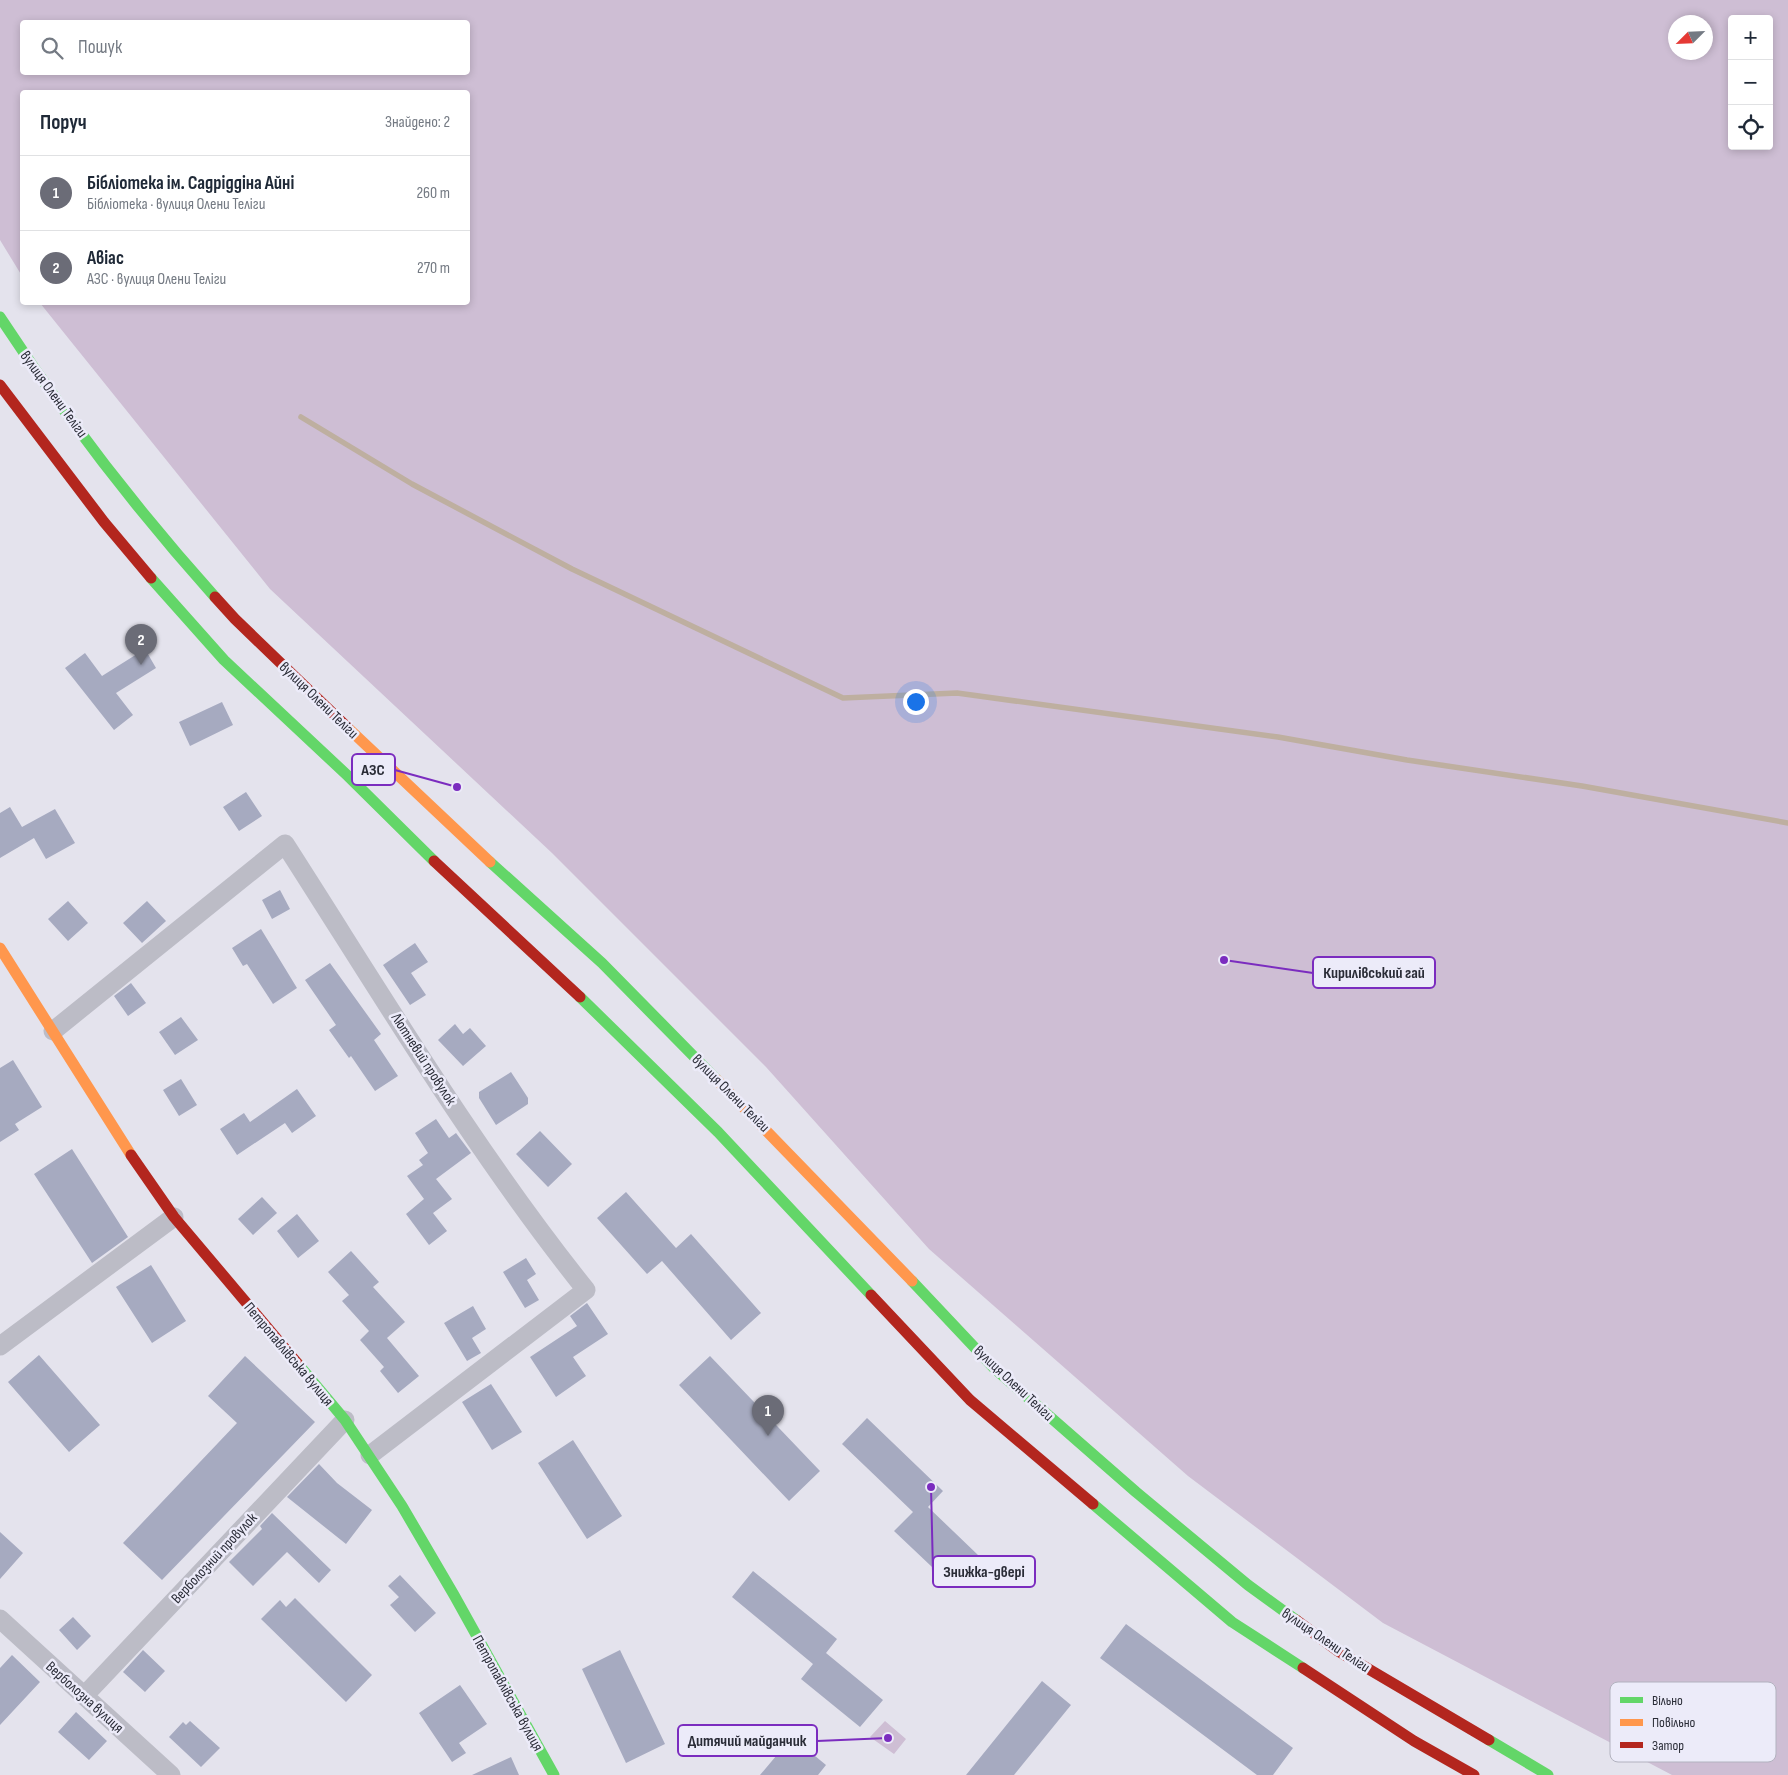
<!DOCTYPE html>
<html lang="uk">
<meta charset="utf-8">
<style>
:root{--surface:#fff;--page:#f2f2f3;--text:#1f2937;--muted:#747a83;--line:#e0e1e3;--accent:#6b6c77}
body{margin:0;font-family:"Sofia Sans Condensed",sans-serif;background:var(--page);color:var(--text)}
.controls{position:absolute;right:15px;top:15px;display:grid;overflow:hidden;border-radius:5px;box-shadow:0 2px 8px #0003}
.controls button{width:45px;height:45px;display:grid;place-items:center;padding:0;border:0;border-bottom:1px solid var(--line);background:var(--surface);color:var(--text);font:25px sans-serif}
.compass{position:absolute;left:1668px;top:15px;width:45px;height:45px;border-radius:50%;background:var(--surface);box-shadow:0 2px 8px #0003;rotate:246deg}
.you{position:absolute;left:915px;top:701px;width:18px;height:18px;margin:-12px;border:4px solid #fff;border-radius:50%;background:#1a73e8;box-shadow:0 0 0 8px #1a73e833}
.badge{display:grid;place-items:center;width:32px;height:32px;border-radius:50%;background:var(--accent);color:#fff;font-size:16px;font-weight:700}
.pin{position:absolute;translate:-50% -41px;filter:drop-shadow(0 1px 2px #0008)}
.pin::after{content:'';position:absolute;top:26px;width:18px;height:15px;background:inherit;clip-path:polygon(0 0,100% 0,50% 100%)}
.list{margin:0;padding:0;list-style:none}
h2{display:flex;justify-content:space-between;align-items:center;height:65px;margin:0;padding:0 20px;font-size:21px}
h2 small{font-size:16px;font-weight:400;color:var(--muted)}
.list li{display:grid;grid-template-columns:32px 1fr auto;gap:15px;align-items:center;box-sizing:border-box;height:75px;padding:0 20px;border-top:1px solid var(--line)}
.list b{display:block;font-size:19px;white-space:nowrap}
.list p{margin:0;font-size:16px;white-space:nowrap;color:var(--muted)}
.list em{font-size:16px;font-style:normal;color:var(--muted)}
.icon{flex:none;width:28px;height:28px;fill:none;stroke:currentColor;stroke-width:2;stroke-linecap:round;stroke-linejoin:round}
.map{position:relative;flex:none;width:1788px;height:1775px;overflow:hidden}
.search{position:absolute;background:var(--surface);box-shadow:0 2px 8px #0003;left:20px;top:20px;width:450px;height:55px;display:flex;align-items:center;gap:12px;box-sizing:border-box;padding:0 18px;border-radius:5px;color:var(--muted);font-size:19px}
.panel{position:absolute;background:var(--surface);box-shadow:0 2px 8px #0003;left:20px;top:90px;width:450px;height:215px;border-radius:5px}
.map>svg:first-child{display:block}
.green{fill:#cebed4;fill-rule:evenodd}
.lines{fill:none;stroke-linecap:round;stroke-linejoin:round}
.stream{stroke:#beafa0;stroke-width:5.5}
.building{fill:#a6aac0}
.street{stroke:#bcbcc6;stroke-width:19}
.fast{stroke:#63d668;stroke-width:11}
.slow{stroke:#ff974d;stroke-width:11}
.jam{stroke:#b3261e;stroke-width:11}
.labels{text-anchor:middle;stroke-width:5;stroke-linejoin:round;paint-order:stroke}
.street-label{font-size:15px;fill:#2a2c37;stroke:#ecebf9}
.key{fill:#ecebf9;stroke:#b2b2bf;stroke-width:1}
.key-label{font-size:14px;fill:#2a2c37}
.leader{fill:none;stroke:#7b2cbf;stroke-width:2}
.callout-dot{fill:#7b2cbf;stroke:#ecebf9;stroke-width:2}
.callout{fill:#ecebf9;stroke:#7b2cbf;stroke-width:2}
.callout-label{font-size:16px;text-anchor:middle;font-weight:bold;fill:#2a2c37}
</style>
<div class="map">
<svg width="1788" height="1775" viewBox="0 0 1788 1775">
<rect width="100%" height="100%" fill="#e4e3ed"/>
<path class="green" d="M 0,0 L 1788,0 L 1788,1775 L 1672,1775 L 1383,1623 L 1188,1476 L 929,1249 L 766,1067 L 552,853 L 270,589 L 40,303 L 468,302 L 468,92 L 22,92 L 22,276 L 0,240 ZM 1732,19 L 1769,19 L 1769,146 L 1732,146 ZM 22,22 L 468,22 L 468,72 L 22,72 ZM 1676,22 L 1706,22 L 1706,52 L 1676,52 Z
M 885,1721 L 906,1739 L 894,1754 L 870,1737 Z"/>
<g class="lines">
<path class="stream" d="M 301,417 L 412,484 L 572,569 L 843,698 L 957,693 L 1278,737 L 1407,760 L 1582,786 L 1788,823"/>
</g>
<path class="building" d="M 145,649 L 156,668 L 116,693 L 133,715 L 114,730 L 65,668 L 85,653 L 102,676 Z
M 222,702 L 233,725 L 190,746 L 179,722 Z
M 246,792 L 262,816 L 239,831 L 223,807 Z
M 10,807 L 22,827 L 55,809 L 75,843 L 46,859 L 34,838 L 0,858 L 0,813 Z
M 280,890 L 290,909 L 272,919 L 262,900 Z
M 68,901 L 88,923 L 68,941 L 48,919 Z
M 147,901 L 166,921 L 142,943 L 123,923 Z
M 261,929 L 297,988 L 273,1004 L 247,964 L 243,966 L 232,948 Z
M 415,943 L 428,962 L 411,973 L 426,995 L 410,1005 L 383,965 Z
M 330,963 L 381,1034 L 374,1040 L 398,1076 L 375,1091 L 351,1056 L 349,1058 L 329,1030 L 336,1025 L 305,980 Z
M 131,983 L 146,1003 L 128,1016 L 114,996 Z
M 181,1017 L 198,1040 L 175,1055 L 159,1032 Z
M 455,1024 L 463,1034 L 470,1028 L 486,1046 L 463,1066 L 438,1040 Z
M 13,1060 L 42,1107 L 15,1124 L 19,1130 L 0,1142 L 0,1068 Z
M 511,1072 L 528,1098 L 528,1104 L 496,1125 L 479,1098 L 479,1092 Z
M 181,1079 L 197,1105 L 179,1116 L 163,1090 Z
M 297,1089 L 316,1116 L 292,1133 L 285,1123 L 237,1155 L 220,1129 L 244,1113 L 250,1122 Z
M 436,1119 L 449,1138 L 456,1133 L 471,1153 L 436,1179 L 452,1199 L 433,1213 L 447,1231 L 429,1245 L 406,1214 L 424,1199 L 407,1176 L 423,1165 L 419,1160 L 428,1153 L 415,1133 Z
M 540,1131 L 572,1164 L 548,1187 L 516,1154 Z
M 72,1149 L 128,1237 L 92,1263 L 34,1174 Z
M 626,1192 L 676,1248 L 691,1234 L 761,1313 L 731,1340 L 662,1261 L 647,1274 L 597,1218 Z
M 262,1197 L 277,1213 L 253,1235 L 238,1219 Z
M 297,1214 L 319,1241 L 298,1258 L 277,1231 Z
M 351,1251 L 379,1282 L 373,1287 L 405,1322 L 387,1338 L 419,1376 L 398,1393 L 380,1371 L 384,1367 L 360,1340 L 369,1331 L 342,1301 L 349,1295 L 328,1272 Z
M 526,1258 L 536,1274 L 527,1280 L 539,1300 L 525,1308 L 503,1272 Z
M 151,1265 L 186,1321 L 152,1343 L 116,1287 Z
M 587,1303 L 608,1334 L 573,1357 L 586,1376 L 556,1397 L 530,1357 L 577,1326 L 570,1316 Z
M 473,1306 L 486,1329 L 472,1338 L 481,1353 L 467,1361 L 444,1323 Z
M 39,1355 L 100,1425 L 69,1452 L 8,1382 Z
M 245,1356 L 315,1422 L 162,1580 L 123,1543 L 237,1423 L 208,1396 Z
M 710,1356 L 820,1471 L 789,1501 L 679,1385 Z
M 491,1384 L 522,1432 L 492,1450 L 462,1402 Z
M 867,1418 L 943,1491 L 928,1507 L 978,1555 L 950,1584 L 894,1531 L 913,1512 L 842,1444 Z
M 573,1440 L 622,1516 L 587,1539 L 538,1463 Z
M 319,1464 L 337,1483 L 372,1510 L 346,1544 L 287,1497 Z
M 272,1513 L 331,1570 L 319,1583 L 287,1552 L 253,1586 L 229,1562 L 262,1529 L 260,1526 Z
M 0,1532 L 23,1553 L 0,1579 Z
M 753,1571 L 837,1639 L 826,1653 L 883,1700 L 860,1727 L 801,1679 L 813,1664 L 732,1597 Z
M 400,1575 L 436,1613 L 415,1632 L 390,1605 L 399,1597 L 388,1586 Z
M 295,1598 L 372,1675 L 346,1702 L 261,1619 L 280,1600 L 286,1607 Z
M 73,1617 L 91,1636 L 77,1650 L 59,1630 Z
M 1126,1624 L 1293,1748 L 1273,1775 L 1257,1775 L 1100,1658 Z
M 143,1650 L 165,1671 L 145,1692 L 123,1672 Z
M 620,1650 L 665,1744 L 626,1763 L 582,1669 Z
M 12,1655 L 40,1682 L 0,1725 L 0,1668 Z
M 1042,1681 L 1071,1705 L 1014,1775 L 966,1775 Z
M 460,1685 L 487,1724 L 459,1743 L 466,1753 L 452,1762 L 419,1713 Z
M 76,1712 L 107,1741 L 89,1760 L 58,1732 Z
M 190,1721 L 220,1748 L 201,1767 L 169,1737 L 183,1722 L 186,1725 Z
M 792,1737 L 826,1765 L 818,1775 L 760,1775 Z
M 511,1757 L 519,1775 L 472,1775 Z"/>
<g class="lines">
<path class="street" d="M 53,1031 L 285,844 C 382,995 474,1150 586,1290 L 370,1455
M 0,1346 L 174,1217
M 0,1619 L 171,1775
M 84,1696 L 345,1420"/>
<path class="fast" d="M 0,317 C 63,414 138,511 215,597
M 151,578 L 224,660 L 348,776 L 434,861
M 490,862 L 602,963 L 716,1079
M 580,997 L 718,1132 L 871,1295
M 912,1281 L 993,1367 L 1136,1492 L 1248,1585 L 1296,1620
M 298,1364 L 345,1420 L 402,1506 L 454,1595 L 554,1775
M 1093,1504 L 1232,1622 L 1303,1668
M 1489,1740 L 1548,1775"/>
<path class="slow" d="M 348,728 L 490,862
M 0,948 L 131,1155
M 716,1079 L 912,1281"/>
<path class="jam" d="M 0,385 L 104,522 L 151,578
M 215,597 L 235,619 L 348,728
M 434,861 L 580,997
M 131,1155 L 174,1217 L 298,1364
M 871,1295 L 970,1400 L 1093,1504
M 1296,1620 L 1338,1651 L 1489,1740
M 1303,1668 L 1414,1741 L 1474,1775"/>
</g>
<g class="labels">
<g class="street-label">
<text transform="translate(54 394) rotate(54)" y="5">вулиця Олени Теліги</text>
<text transform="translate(319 700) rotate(44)" y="5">вулиця Олени Теліги</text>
<text transform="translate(424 1059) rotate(57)" y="5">Лютневий провулок</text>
<text transform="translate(731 1093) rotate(45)" y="5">вулиця Олени Теліги</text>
<text transform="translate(289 1354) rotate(50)" y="5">Петропавлівська вулиця</text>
<text transform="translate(1014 1383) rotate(43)" y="5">вулиця Олени Теліги</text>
<text transform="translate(214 1558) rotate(-47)" y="5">Верболозний провулок</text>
<text transform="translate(1326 1640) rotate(34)" y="5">вулиця Олени Теліги</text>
<text transform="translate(508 1693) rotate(61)" y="5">Петропавлівська вулиця</text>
<text transform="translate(85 1697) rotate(42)" y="5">Верболозна вулиця</text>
</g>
</g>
<rect x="1610" y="1682" width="166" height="80" rx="8" class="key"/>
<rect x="1620" y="1697" width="23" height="6" fill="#63d668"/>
<rect x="1620" y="1719" width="23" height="7" fill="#ff974d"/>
<rect x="1620" y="1742" width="23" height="6" fill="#b3261e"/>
<g class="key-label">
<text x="1652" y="1705">Вільно</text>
<text x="1652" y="1727">Повільно</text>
<text x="1652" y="1750">Затор</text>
</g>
<path class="leader" d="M457 787L395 770M1224 960L1313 973M931 1487L933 1572M888 1738L817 1741"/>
<g class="callout-dot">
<circle cx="457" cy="787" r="5"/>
<circle cx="1224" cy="960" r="5"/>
<circle cx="931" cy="1487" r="5"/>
<circle cx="888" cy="1738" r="5"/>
</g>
<g class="callout">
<rect x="352" y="754" width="43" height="31" rx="5"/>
<rect x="1313" y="957" width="122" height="31" rx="5"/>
<rect x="933" y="1556" width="102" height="31" rx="5"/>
<rect x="678" y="1725" width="139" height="31" rx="5"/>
</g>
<g class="callout-label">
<text x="373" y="775">АЗС</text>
<text x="1374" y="978">Кирилівський гай</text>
<text x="984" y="1577">Знижка-двері</text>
<text x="747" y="1746">Дитячий майданчик</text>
</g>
</svg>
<div class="controls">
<button>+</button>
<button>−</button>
<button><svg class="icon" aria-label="locate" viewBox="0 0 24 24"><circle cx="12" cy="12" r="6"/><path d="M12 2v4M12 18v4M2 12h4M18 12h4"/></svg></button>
</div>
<svg class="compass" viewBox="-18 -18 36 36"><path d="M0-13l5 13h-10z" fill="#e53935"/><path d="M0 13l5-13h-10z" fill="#747a83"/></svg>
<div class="you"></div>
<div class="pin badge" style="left:768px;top:1436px">1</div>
<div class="pin badge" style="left:141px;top:665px">2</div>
<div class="search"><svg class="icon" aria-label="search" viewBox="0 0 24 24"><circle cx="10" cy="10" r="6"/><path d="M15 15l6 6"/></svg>Пошук</div>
<section class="panel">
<h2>Поруч<small>Знайдено: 2</small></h2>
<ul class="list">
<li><span class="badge">1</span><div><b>Бібліотека ім. Садріддіна Айні</b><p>Бібліотека · вулиця Олени Теліги</p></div><em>260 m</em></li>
<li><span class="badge">2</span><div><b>Авіас</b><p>АЗС · вулиця Олени Теліги</p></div><em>270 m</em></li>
</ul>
</section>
</div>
